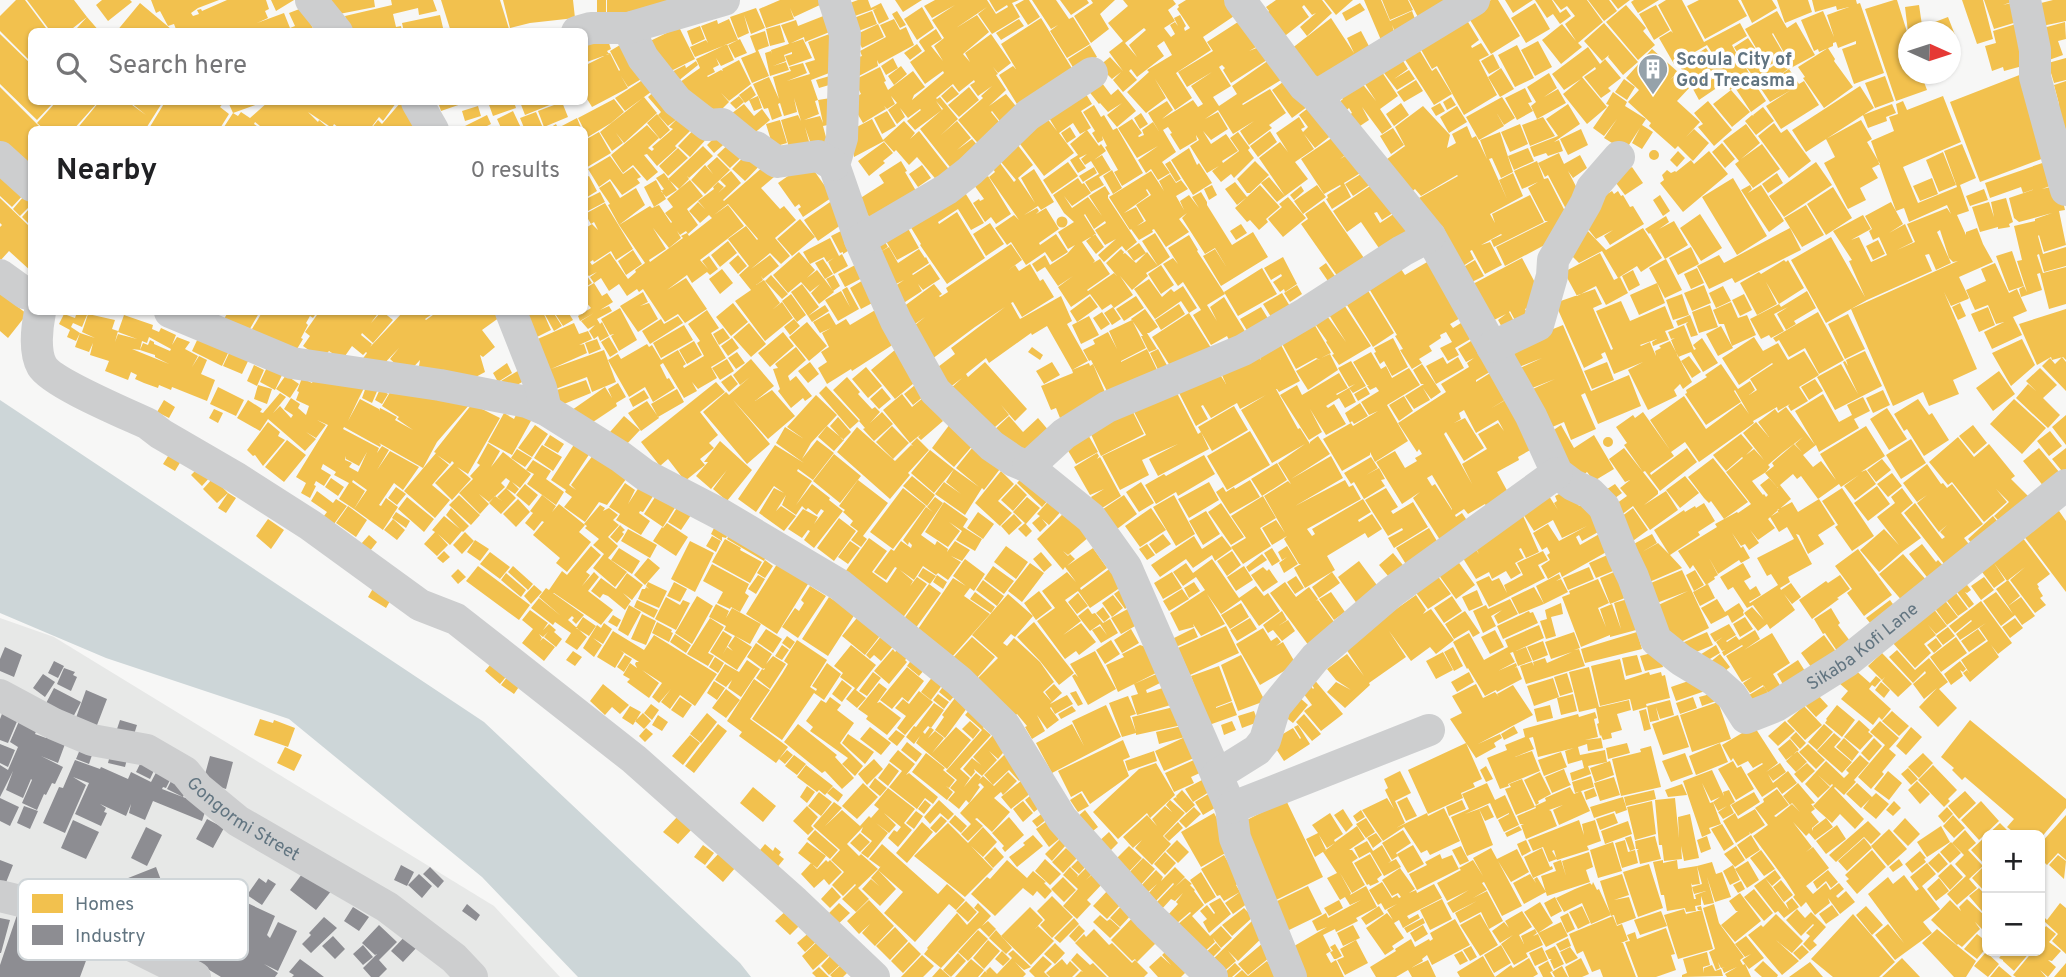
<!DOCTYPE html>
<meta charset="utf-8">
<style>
:root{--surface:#fff;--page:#f2f2f2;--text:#202124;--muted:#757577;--line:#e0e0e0}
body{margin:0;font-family:Overpass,sans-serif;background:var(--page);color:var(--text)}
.controls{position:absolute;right:21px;bottom:21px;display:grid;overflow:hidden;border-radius:10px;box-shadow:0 2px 5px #0004}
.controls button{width:63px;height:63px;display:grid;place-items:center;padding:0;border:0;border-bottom:2px solid var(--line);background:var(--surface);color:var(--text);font:35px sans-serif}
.compass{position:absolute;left:1898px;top:21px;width:63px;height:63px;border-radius:50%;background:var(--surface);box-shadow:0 2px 5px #0004;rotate:93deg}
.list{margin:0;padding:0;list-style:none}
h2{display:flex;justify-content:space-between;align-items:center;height:91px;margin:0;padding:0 28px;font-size:30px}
h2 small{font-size:23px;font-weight:400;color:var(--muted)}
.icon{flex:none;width:38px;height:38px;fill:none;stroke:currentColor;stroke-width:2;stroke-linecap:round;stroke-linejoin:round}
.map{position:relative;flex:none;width:2066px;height:977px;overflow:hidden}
.search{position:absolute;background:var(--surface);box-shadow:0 2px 5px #0004;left:28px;top:28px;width:560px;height:77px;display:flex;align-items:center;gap:18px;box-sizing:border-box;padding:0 24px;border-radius:10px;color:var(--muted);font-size:26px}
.panel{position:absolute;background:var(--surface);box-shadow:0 2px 5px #0004;left:28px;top:126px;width:560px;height:189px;border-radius:10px}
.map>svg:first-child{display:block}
.built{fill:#e7e8e7}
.water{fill:#cdd6d8}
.homes{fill:#f2c14e;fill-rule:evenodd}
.industry{fill:#8d8d92}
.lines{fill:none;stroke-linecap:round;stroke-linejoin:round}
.minor{stroke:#cdcecf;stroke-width:32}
.labels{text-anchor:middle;stroke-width:7;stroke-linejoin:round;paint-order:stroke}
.poi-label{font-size:18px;font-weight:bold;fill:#627581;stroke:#fff;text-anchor:start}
.street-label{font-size:18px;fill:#627581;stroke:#fff}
.key{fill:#fff;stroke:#d0d6d9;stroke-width:2}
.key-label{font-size:19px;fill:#627581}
</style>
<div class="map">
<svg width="2066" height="977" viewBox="0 0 2066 977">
<rect width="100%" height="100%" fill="#f7f7f6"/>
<path class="built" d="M 0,618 L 54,637 L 494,906 L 560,977 L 0,977 Z"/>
<path class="water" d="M 0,400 L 484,722 L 740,963 L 751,977 L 578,977 L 482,877 L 289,719 L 106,658 L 0,613 Z"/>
<path class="homes" d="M 16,0 L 25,0 L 49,32 L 32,32 L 32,63 L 0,31 L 0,16 Z
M 27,0 L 74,0 L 87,17 L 68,32 L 51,32 Z
M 102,0 L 130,0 L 132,2 L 108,21 L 96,5 Z
M 151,0 L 219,0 L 198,8 L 191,13 L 193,16 L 199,14 L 197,10 L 201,9 L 202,11 L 227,0 L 266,0 L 269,9 L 265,11 L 268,18 L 257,23 L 284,13 L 290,28 L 295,26 L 289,13 L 302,8 L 315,32 L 239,32 L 238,29 L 232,32 L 177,32 L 174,24 L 168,26 L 160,11 L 156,13 Z
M 271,0 L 294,0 L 276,11 Z
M 325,0 L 374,0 L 375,7 L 334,15 Z
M 391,0 L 433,0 L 437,11 L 419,15 L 418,8 L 393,14 L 396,27 L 401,26 L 402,32 L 350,32 L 345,16 L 392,5 Z
M 441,0 L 500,0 L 510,32 L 451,32 Z
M 503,0 L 573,0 L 575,18 L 530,23 L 510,28 Z
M 597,0 L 606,0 L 606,13 L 597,14 Z
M 607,0 L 674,0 L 675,5 L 607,15 Z
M 780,0 L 820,0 L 822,4 L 794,17 L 790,8 L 794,19 L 766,28 L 759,9 Z
M 858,0 L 868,0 L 871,8 L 881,3 L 889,19 L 879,24 L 873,10 L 877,8 L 852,17 L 847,4 Z
M 895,0 L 922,0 L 903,12 Z
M 935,0 L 987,0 L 996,14 L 1008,7 L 1007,5 L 996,12 L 989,0 L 1019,0 L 1012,3 L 1020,17 L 992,34 L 978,14 L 987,7 L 956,28 L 977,15 L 989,32 L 963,54 L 970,62 L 965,53 L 991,34 L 1011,63 L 998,73 L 993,67 L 998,74 L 996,75 L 1006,90 L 989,106 L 1006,94 L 1019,110 L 1005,128 L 992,111 L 991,112 L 1000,123 L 982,148 L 958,120 L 983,98 L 981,96 L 992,86 L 978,96 L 970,85 L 975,82 L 974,80 L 959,92 L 953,84 L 936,98 L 937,99 L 940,97 L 958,119 L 941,135 L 957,121 L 971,138 L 957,150 L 972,139 L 980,148 L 953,171 L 920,129 L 943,109 L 936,101 L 942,110 L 915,130 L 907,121 L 921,110 L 920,109 L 908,118 L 900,108 L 905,117 L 897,124 L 888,110 L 897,103 L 891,96 L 895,104 L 887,109 L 884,106 L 886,109 L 863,123 L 854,108 L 855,97 L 861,94 L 854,80 L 880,67 L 886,81 L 884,82 L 888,90 L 913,71 L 925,87 L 914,95 L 912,100 L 944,73 L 943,71 L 925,84 L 910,62 L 925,51 L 919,42 L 920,40 L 936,29 L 942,39 L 931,46 L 943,61 L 934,46 L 944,38 L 932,20 L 955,5 L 932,18 L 924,6 Z
M 1024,0 L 1029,0 L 1040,17 L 1028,25 L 1015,5 Z
M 1032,0 L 1056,0 L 1069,19 L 1073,17 L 1090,44 L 1067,58 L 1050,31 L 1058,25 L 1051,29 Z
M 1060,0 L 1087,0 L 1089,3 L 1071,15 Z
M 1091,0 L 1115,0 L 1100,14 L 1109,29 L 1091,43 L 1074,16 L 1093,3 Z
M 1123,0 L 1173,0 L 1176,4 L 1168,10 L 1175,21 L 1164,28 L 1171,37 L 1175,34 L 1170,25 L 1175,22 L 1178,26 L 1174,18 L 1180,15 L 1186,26 L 1184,28 L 1185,31 L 1190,28 L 1177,9 L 1179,7 L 1178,5 L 1186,0 L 1232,0 L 1240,12 L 1203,37 L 1211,50 L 1176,73 L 1192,98 L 1175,110 L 1155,79 L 1166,98 L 1146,113 L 1127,92 L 1149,72 L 1147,70 L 1172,55 L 1164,41 L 1157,46 L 1164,56 L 1137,77 L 1131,69 L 1129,71 L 1137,80 L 1123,92 L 1113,80 L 1121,72 L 1112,79 L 1099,66 L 1110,57 L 1123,71 L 1109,52 L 1123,41 L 1108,23 L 1128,6 ZM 1144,28 L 1146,30 L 1129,45 L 1137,57 L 1125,43 Z
M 1276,0 L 1322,0 L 1332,13 L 1307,36 L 1300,27 L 1316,13 L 1312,15 L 1304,5 L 1302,7 L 1309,17 L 1281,39 L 1266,14 L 1269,11 L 1266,7 Z
M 1324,0 L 1353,0 L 1336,15 Z
M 1364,0 L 1381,0 L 1390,21 L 1412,11 L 1417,24 L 1396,34 L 1392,25 L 1396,38 L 1381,40 Z
M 1382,0 L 1408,0 L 1413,10 L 1390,20 Z
M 1409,0 L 1460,0 L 1420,21 Z
M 1491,0 L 1498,0 L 1520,36 L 1491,54 L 1467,15 Z
M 1505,0 L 1533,0 L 1513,13 Z
M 1535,0 L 1552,0 L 1560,13 L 1566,9 L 1571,16 L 1560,24 L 1553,14 L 1547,18 Z
M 1553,0 L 1587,0 L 1603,22 L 1578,43 L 1582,47 L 1561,64 L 1542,40 L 1562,24 L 1576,41 L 1565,24 L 1575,16 L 1567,6 L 1561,10 Z
M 1588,0 L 1609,0 L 1617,11 L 1604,21 Z
M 1611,0 L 1630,0 L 1618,9 Z
M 1634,0 L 1659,0 L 1638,13 L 1631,2 Z
M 1666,0 L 1682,0 L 1704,42 L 1740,23 L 1747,36 L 1732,45 L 1741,62 L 1743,61 L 1734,47 L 1748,38 L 1763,60 L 1745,29 L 1777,11 L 1787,28 L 1796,22 L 1815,55 L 1789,69 L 1784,59 L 1787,58 L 1773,33 L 1772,34 L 1785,56 L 1767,67 L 1770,68 L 1782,60 L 1788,69 L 1776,78 L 1789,69 L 1799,84 L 1804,81 L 1819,105 L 1781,129 L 1766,106 L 1791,90 L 1770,102 L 1753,77 L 1757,74 L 1753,76 L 1744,64 L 1751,77 L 1730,90 L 1722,72 L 1703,84 L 1701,81 L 1692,87 L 1679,65 L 1706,48 L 1712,57 L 1714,56 L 1707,45 L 1674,64 L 1659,38 L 1671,31 L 1673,33 L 1658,5 Z
M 1699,0 L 1738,0 L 1747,16 L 1705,39 L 1687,6 Z
M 1741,0 L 1772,0 L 1777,8 L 1752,23 Z
M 1777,0 L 1808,0 L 1812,12 L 1785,23 Z
M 1812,0 L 1856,0 L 1857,4 L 1860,3 L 1884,73 L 1854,84 L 1842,49 L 1856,44 L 1856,41 L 1838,48 L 1836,42 L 1833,43 L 1833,46 L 1819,52 L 1818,49 L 1814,51 L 1801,20 L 1823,11 L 1834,37 L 1827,15 L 1849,7 L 1837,10 L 1836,6 L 1815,12 Z
M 1894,0 L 1897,0 L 1908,35 L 1908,74 L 1921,74 L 1927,90 L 1896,101 L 1865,9 Z
M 1962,0 L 1983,0 L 1993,39 L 1977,44 Z
M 1984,0 L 2017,0 L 2003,5 L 2011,3 L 2017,22 L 1994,29 Z
M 2053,0 L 2066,0 L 2066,21 L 2042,26 L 2037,4 Z
M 140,3 L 171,29 L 174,32 L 116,32 Z
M 1360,3 L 1365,10 L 1346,21 L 1342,13 Z
M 1535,3 L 1550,29 L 1526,43 L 1511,18 Z
M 1626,5 L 1646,28 L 1643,31 L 1655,45 L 1638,60 L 1606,22 Z
M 1656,5 L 1670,30 L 1654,40 L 1639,14 Z
M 1919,5 L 1923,32 L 1908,32 L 1905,7 Z
M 922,7 L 934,28 L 917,40 L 904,19 Z
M 756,8 L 765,28 L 751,34 L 744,15 L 749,33 L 738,38 L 730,17 Z
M 872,11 L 877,24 L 856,32 L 851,19 Z
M 897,11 L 906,25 L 900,28 L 892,14 Z
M 831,13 L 837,29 L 805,42 L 804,37 L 789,44 L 781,25 L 796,20 L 798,26 Z
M 440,15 L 444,32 L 404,32 L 402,23 Z
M 87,17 L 100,32 L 81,32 L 77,28 Z
M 1465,17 L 1479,40 L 1471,46 L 1472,48 L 1481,43 L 1489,55 L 1479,60 L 1497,95 L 1464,115 L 1437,66 L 1432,69 L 1419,46 Z
M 1948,17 L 1955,35 L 1951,37 L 1951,32 L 1929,32 L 1927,25 Z
M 1041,18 L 1076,75 L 1020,109 L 999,75 L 1013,66 L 1016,69 L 1001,44 Z
M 1331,18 L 1354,53 L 1347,38 L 1361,31 L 1371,50 L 1314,80 L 1291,49 Z
M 729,19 L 738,40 L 695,57 L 690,47 L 706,40 L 708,43 L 701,26 L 717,20 L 718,24 Z
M 894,19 L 900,30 L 906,27 L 914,45 L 879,64 L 877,60 L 878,66 L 857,77 L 851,65 L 860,60 L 859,57 L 862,56 L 860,51 L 886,37 L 880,25 Z
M 1019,19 L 1024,26 L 1001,40 L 996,33 Z
M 1241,20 L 1258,46 L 1249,51 L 1259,47 L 1267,60 L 1231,83 L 1223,70 L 1225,68 L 1222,65 L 1219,67 L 1231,86 L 1213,97 L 1219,106 L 1237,94 L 1232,86 L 1269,60 L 1281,80 L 1242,104 L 1243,105 L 1270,89 L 1286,113 L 1269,125 L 1272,128 L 1249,145 L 1240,131 L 1254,121 L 1233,134 L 1218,110 L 1205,119 L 1218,112 L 1228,129 L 1211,140 L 1203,131 L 1211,144 L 1226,134 L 1238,151 L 1222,161 L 1223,163 L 1239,151 L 1230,138 L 1238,132 L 1250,148 L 1248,150 L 1254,158 L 1234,178 L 1231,174 L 1221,182 L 1212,171 L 1219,166 L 1207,173 L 1190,146 L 1199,140 L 1196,135 L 1197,140 L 1180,150 L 1170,134 L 1172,133 L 1168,127 L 1163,130 L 1176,152 L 1162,162 L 1170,173 L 1158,180 L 1151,169 L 1146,173 L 1138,160 L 1158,146 L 1137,158 L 1118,128 L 1132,119 L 1142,133 L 1138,136 L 1139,137 L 1144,135 L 1142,130 L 1153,122 L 1160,133 L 1148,113 L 1167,101 L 1173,110 L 1162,119 L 1193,100 L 1198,107 L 1203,104 L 1191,86 L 1212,72 L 1187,87 L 1178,72 L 1213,51 L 1207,42 Z
M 2065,22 L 2066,39 L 2058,41 L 2063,55 L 2049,60 L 2043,28 Z
M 1604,23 L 1638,62 L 1623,75 L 1608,57 L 1609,55 L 1602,61 L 1584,41 Z
M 2019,23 L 2030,64 L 2004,71 L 2003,67 L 1992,71 L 1985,46 L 1996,43 L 1993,31 Z
M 878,24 L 884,37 L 862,48 L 855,35 Z
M 780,25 L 785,42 L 770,46 L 766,29 Z
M 700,26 L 705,39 L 692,45 L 687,31 Z
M 679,27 L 695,59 L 663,75 L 648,42 Z
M 765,31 L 769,46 L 758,50 L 769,76 L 752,83 L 741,58 L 756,52 L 750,36 Z
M 605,32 L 611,49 L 607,51 L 609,54 L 584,63 L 584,40 Z
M 832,33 L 837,70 L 811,80 L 818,100 L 815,101 L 819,114 L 804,120 L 820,116 L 823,123 L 818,100 L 837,97 L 838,123 L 823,126 L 827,141 L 813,150 L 805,127 L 810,145 L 790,151 L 781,120 L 798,115 L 801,121 L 794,98 L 797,112 L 784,116 L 780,103 L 778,104 L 782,116 L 772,120 L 768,108 L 764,109 L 753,84 L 769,77 L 779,99 L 773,77 L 791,71 L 789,67 L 803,63 L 807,73 L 787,81 L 810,74 L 805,63 L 815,60 L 808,42 Z
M 0,34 L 32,65 L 32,102 L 54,102 L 37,120 L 0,84 Z
M 740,39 L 747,53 L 735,58 L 728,45 Z
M 803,39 L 812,58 L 789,66 L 785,56 L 792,54 L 792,52 L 784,55 L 786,61 L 773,66 L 786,62 L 789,70 L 770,76 L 765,53 L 771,51 L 772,54 L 771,50 Z
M 1538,41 L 1552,67 L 1535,76 L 1521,50 Z
M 625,42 L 648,75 L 628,87 L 621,76 L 628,88 L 592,107 L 584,94 L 584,66 L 610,53 L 619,71 L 620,70 L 610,51 Z
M 727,44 L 734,60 L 721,66 L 716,58 L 719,65 L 713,68 L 715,72 L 707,76 L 708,77 L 721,70 L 723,71 L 722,69 L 739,60 L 751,84 L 729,101 L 721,93 L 729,102 L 709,122 L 673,87 L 700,68 L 696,59 Z
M 917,44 L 922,51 L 910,60 L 904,53 Z
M 1090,45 L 1097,57 L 1085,64 L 1077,74 L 1068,59 Z
M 1517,45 L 1534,78 L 1515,87 L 1498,55 Z
M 1417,46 L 1432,71 L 1436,68 L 1452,94 L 1434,105 L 1402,55 Z
M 1588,47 L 1600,64 L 1605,59 L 1621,78 L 1608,88 L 1611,91 L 1601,98 L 1584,77 L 1596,69 L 1595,67 L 1582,77 L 1607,107 L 1587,124 L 1563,94 L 1581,79 L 1564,90 L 1552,74 Z
M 1828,48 L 1835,59 L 1834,61 L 1853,87 L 1824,108 L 1803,78 L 1805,77 L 1798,67 Z
M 1652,49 L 1678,72 L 1670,80 L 1677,74 L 1691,86 L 1677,101 L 1700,122 L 1686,137 L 1694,129 L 1709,143 L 1693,161 L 1678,146 L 1675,149 L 1649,126 L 1651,123 L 1628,102 L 1639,90 L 1626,78 Z
M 1493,54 L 1500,68 L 1489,74 L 1481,61 Z
M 1400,56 L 1408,69 L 1394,79 L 1409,70 L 1415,79 L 1397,90 L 1381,69 Z
M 893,58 L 898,68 L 886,75 L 881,66 Z
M 2066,58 L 2066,80 L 2054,83 L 2048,63 Z
M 696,61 L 698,65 L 672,86 L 664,76 L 685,65 L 686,68 Z
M 901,66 L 907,74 L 894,85 L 888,76 Z
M 1501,68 L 1514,89 L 1500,97 L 1488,77 Z
M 1382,72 L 1398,96 L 1380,109 L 1392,127 L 1382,134 L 1362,107 L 1369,120 L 1354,130 L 1346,117 L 1352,113 L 1349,108 L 1344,112 L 1338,103 L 1343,99 L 1341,96 L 1361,82 L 1376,101 L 1365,84 Z
M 1549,73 L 1557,88 L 1544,97 L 1558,89 L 1566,103 L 1537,119 L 1531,106 L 1536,102 L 1527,87 Z
M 2022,74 L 2047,157 L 1980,182 L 1950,102 Z
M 833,75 L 836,83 L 819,88 L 816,80 Z
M 1885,76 L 1894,101 L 1875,108 L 1865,83 Z
M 647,77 L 655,89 L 625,111 L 615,98 Z
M 1715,77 L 1721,85 L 1699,100 L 1693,89 L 1702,83 L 1703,85 Z
M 1751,78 L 1766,101 L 1751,112 L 1736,89 Z
M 1099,79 L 1111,95 L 1118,89 L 1136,111 L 1117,127 L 1107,115 L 1122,103 L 1108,112 L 1100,103 L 1099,104 L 1087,89 Z
M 1287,79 L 1307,107 L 1292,118 L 1272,90 Z
M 1624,79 L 1635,87 L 1627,100 L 1615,92 Z
M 1416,80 L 1423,91 L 1404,102 L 1397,92 Z
M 2066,81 L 2066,131 L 2057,105 L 2059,104 L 2054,85 Z
M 751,86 L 756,95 L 745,103 L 739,95 Z
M 952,86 L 959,94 L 947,103 L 941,96 Z
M 1860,86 L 1874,108 L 1806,152 L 1792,130 Z
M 0,87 L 43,130 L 32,130 L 32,182 L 0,151 Z
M 659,87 L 697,124 L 675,146 L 677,148 L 657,166 L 647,154 L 644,155 L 658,172 L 647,181 L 633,165 L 623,173 L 611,155 L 647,125 L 659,138 L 648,148 L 652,151 L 654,149 L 652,147 L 673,129 L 669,127 L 677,119 L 668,126 L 658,115 L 661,112 L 648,97 Z
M 969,87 L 979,100 L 959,117 L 948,105 Z
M 1525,88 L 1532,102 L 1528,103 L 1533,111 L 1517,120 L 1505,98 Z
M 1083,89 L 1092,104 L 1081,111 L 1091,128 L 1080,134 L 1073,123 L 1059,133 L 1074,153 L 1044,176 L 1017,140 L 1046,117 L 1057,131 L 1046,113 L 1060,103 L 1065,110 L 1061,102 Z
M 1731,90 L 1750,112 L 1732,127 L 1713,104 Z
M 1613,92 L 1627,102 L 1625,106 L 1646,119 L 1642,125 L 1653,132 L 1642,149 L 1632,143 L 1640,128 L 1625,151 L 1604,138 L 1617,119 L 1604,136 L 1593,128 L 1609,105 L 1606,104 Z
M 739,96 L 744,102 L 736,109 L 730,103 Z
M 758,96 L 762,108 L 754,111 L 749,100 Z
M 1943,96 L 1961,142 L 1903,167 L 1918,203 L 1957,187 L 1944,151 L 1962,144 L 1976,178 L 1960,185 L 1969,211 L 1957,215 L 1966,235 L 1966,232 L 1977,228 L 1983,244 L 1972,249 L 1983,244 L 1993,262 L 1959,277 L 1969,298 L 1968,299 L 1951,306 L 1944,292 L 1977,369 L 1953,380 L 1959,394 L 1929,406 L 1923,392 L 1893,406 L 1851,309 L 1958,261 L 1953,262 L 1949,258 L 1940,230 L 1937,232 L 1951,263 L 1936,270 L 1929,254 L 1925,255 L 1932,271 L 1867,300 L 1826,323 L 1791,260 L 1831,237 L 1865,297 L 1849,261 L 1852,260 L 1833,231 L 1863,215 L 1871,229 L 1851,240 L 1859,237 L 1871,262 L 1887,255 L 1879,237 L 1873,240 L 1869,231 L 1872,229 L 1865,216 L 1891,202 L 1903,224 L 1889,233 L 1905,224 L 1913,242 L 1897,250 L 1915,242 L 1907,224 L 1947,208 L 1951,214 L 1947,205 L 1909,222 L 1904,208 L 1896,211 L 1871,141 L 1894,131 L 1889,117 L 1898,114 L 1896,104 L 1903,101 L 1907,110 Z
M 644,97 L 657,113 L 624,143 L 616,133 L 623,143 L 612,151 L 600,132 Z
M 1451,97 L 1456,105 L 1447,110 L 1443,102 Z
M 1502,97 L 1515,118 L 1504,125 L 1496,112 L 1504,126 L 1479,140 L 1466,117 Z
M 614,99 L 624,112 L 611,123 L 588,137 L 578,118 Z
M 1708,101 L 1732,130 L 1714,146 L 1698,127 L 1703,124 L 1694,113 Z
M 56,102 L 98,102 L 73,130 L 45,130 L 37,123 Z
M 99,102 L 128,102 L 146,115 L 130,102 L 160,102 L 162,103 L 145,130 L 76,130 Z
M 165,102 L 224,102 L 220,107 L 229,114 L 219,130 L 148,130 Z
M 235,102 L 264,102 L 233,113 L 229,104 Z
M 268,102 L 395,102 L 396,103 L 383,121 L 379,117 L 370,129 L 368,127 L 366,130 L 338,130 L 339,128 L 334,124 L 332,128 L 308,112 L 318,122 L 319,120 L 331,130 L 265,130 L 255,122 L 254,124 L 263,130 L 222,130 L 233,113 L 238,116 L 241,112 L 250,118 Z
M 401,102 L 411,112 L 418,130 L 370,130 L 378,120 L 382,124 Z
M 438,102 L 467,102 L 441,111 Z
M 488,102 L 514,102 L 516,108 L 493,116 Z
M 520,102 L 557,102 L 525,115 Z
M 562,102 L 568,117 L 544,127 L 538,111 Z
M 1401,103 L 1409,115 L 1394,126 L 1386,114 Z
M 1440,103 L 1445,111 L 1436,116 L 1431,108 Z
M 744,104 L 754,116 L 762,109 L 770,120 L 746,140 L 727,117 Z
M 1568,104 L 1580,124 L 1554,142 L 1559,140 L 1563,151 L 1548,156 L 1546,153 L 1534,157 L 1530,147 L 1558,136 L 1546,119 Z
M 1892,104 L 1896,113 L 1886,117 L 1887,121 L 1868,128 L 1863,115 Z
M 1094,105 L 1101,117 L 1104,115 L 1113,130 L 1117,128 L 1143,173 L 1122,186 L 1114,172 L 1118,170 L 1105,147 L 1107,146 L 1102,136 L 1103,140 L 1098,143 L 1092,133 L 1095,131 L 1083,112 Z
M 1312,105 L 1333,134 L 1315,148 L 1304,134 L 1314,149 L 1295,162 L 1308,179 L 1285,196 L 1259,158 L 1280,142 L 1288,152 L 1276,133 L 1299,117 L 1305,127 L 1301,129 L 1303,132 L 1308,127 L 1299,115 Z
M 478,106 L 481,116 L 465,121 L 462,111 Z
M 1423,106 L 1450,135 L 1447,148 L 1456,143 L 1452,134 L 1467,126 L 1472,138 L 1476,136 L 1487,159 L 1480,140 L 1500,132 L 1513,172 L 1501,178 L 1492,158 L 1489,159 L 1507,199 L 1499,180 L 1513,173 L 1523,196 L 1490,214 L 1495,223 L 1492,214 L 1530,195 L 1544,222 L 1494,247 L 1491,240 L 1502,235 L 1501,234 L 1481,245 L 1490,242 L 1502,265 L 1485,274 L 1472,250 L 1470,251 L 1474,259 L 1463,266 L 1453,261 L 1419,198 L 1458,176 L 1457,175 L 1421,196 L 1415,189 L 1409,194 L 1383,162 L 1405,146 L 1406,148 L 1395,127 Z
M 1457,106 L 1467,122 L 1449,133 L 1440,117 Z
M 1763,107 L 1774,121 L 1756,135 L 1745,121 L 1752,115 L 1754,116 L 1753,115 Z
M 513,111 L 522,130 L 502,130 L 497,119 Z
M 887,111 L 896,126 L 882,134 L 874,118 Z
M 536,112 L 543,128 L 525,130 L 520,118 Z
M 1141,113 L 1148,124 L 1140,129 L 1134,118 Z
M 657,114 L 670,130 L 660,139 L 647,123 Z
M 487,115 L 491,124 L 479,130 L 467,130 L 465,126 Z
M 1543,117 L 1555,136 L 1530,146 L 1522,125 Z
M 577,118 L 582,130 L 546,130 L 556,124 L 558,128 Z
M 872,119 L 883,140 L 904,121 L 915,133 L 910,139 L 919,131 L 951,172 L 939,183 L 917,157 L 909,165 L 896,150 L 894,152 L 884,141 L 888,139 L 854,157 L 851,130 Z
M 780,120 L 787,143 L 773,147 L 766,124 Z
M 1861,120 L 1872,139 L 1867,142 L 1880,164 L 1872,168 L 1878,178 L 1860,188 L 1866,200 L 1848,209 L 1824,163 L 1835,157 L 1826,139 Z
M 701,122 L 710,135 L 690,157 L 678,146 Z
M 1774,123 L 1781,133 L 1787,129 L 1811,161 L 1789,178 L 1758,136 Z
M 1520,124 L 1528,144 L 1510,152 L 1501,132 Z
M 1746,124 L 1760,143 L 1741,159 L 1762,144 L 1780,169 L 1753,188 L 1735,164 L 1739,161 L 1723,141 Z
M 1070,127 L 1076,137 L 1067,143 L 1061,133 Z
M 1393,128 L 1404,145 L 1391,154 L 1380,136 Z
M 1581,129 L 1588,145 L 1568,155 L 1560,139 Z
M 1087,130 L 1099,146 L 1101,144 L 1106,151 L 1094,160 L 1102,155 L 1111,170 L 1099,177 L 1104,185 L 1091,192 L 1085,182 L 1099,174 L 1091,161 L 1085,165 L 1081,159 L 1087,154 L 1079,158 L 1086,168 L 1078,173 L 1070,160 L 1078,155 L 1070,144 Z
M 1270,131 L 1277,142 L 1258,157 L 1250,146 Z
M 599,132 L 611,153 L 584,169 L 585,140 Z
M 1336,135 L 1348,153 L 1340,159 L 1350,153 L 1362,172 L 1344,183 L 1351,197 L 1332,209 L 1326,199 L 1328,198 L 1327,195 L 1341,186 L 1340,185 L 1324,194 L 1301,159 Z
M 714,138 L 730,139 L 714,153 L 707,145 Z
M 735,138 L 747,152 L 730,168 L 717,155 Z
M 1014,140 L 1033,165 L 1018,178 L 1035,203 L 1021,178 L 1034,169 L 1054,202 L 1041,210 L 1038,206 L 1024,215 L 1037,208 L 1039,211 L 1036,214 L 1046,208 L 1059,229 L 1039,243 L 1040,245 L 1056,234 L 1068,252 L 1052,262 L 1045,252 L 1026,265 L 1011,242 L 1007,245 L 995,228 L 1014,215 L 1019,220 L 989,177 L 995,172 L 990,164 L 997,159 L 1014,182 L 1016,180 L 996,156 Z
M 884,142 L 893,153 L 883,161 L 885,163 L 869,176 L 858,161 Z
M 1722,143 L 1735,159 L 1725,168 L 1712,152 Z
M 703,146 L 713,156 L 689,178 L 687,176 L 689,179 L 679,189 L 668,179 Z
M 678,148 L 688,158 L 668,176 L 659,166 Z
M 752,148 L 765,160 L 745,181 L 732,169 Z
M 1189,148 L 1197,165 L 1199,163 L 1212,183 L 1193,195 L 1171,160 Z
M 1528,148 L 1534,161 L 1514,170 L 1508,156 Z
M1649 155a5 5 0 1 1 10 0a5 5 0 1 1-10 0Z
M 1678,151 L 1685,158 L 1677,167 L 1670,160 Z
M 1709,151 L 1728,174 L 1683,212 L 1660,183 L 1664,180 L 1662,175 L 1667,170 L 1671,173 L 1675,171 L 1676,172 L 1691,160 L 1694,164 Z
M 1943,152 L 1956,185 L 1939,192 L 1926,160 Z
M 1559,153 L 1564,164 L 1580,155 L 1587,168 L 1573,178 L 1568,171 L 1581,196 L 1566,209 L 1548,175 L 1545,177 L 1538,163 Z
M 610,156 L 623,174 L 633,167 L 641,177 L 637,179 L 640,183 L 622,195 L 610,179 L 599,187 L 588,169 Z
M 717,157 L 730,170 L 705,194 L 691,180 L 705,165 L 713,174 L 707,166 Z
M 2051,160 L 2058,183 L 2042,189 L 2059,185 L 2065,210 L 2059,211 L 2066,245 L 2044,252 L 2039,235 L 2038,236 L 2043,254 L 2066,247 L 2066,266 L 2044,272 L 2039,254 L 2037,255 L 2043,273 L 2066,267 L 2066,304 L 2049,309 L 2040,273 L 2037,274 L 2042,290 L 2021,297 L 2019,289 L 2024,286 L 2027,292 L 2017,261 L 2022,260 L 2014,226 L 2035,221 L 2035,219 L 2052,213 L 2019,222 L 2014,218 L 2009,198 L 2038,188 L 2023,193 L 2021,187 L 1990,198 L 1985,183 Z
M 901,161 L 907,171 L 905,172 L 919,196 L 873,224 L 859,199 L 884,183 L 879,175 Z
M 1170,161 L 1181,179 L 1176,182 L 1165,164 Z
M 1255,161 L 1269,175 L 1250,193 L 1247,193 L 1237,179 Z
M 1537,161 L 1544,179 L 1548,178 L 1570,221 L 1554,240 L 1505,266 L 1496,247 L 1548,221 L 1545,221 L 1528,188 L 1538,182 L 1522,189 L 1514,171 Z
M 808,162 L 827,189 L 834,196 L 803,217 L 798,209 L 801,207 L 799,204 L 795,207 L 778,183 Z
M 1068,162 L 1078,176 L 1052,194 L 1043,180 Z
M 1816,162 L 1832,185 L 1784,217 L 1769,196 Z
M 922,165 L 931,178 L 918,187 L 909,174 Z
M 764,166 L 774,177 L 761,188 L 780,209 L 784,206 L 796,220 L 775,238 L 790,256 L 781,264 L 770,253 L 751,269 L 770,255 L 779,266 L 763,279 L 761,276 L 763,280 L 756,285 L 764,280 L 780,303 L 772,310 L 782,302 L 793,318 L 765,341 L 735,301 L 751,290 L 739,275 L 749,266 L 728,239 L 746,226 L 757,240 L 758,239 L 728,204 L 714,215 L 728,205 L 744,226 L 700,260 L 708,269 L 702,261 L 709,256 L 718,269 L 710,275 L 707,272 L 692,283 L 687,275 L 667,290 L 686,278 L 707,309 L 685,323 L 678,314 L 665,322 L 643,289 L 639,292 L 637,289 L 627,296 L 619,284 L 609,291 L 601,278 L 594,283 L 602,296 L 607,293 L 613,302 L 600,310 L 609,306 L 612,311 L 597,319 L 600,324 L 602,322 L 609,336 L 600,341 L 598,336 L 594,339 L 589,331 L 595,325 L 588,329 L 581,321 L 594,313 L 580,321 L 578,316 L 591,308 L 584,300 L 584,289 L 594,283 L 590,277 L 597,272 L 589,276 L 585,273 L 592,283 L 584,288 L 584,229 L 592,224 L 598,230 L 594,222 L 591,224 L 585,214 L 605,203 L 633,249 L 616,260 L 611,251 L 594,262 L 593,260 L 590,262 L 592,265 L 610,253 L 628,279 L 636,272 L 635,270 L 645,263 L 619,225 L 650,206 L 652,208 L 659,205 L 671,223 L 672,222 L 665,213 L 673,207 L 667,199 L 690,180 L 703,196 L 687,209 L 698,225 L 688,234 L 686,231 L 680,235 L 677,231 L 681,238 L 669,248 L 653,228 L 666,249 L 649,260 L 650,262 L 683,238 L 681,236 L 687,233 L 689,236 L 712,218 L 709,215 L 700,223 L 689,211 L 698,202 L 705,209 L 698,201 L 714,189 L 713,187 L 718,182 L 724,187 L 718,193 L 726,186 L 720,180 L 731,171 L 741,183 L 723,200 L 724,201 Z
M 1094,167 L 1097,173 L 1083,182 L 1079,176 Z
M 1632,167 L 1643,183 L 1625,195 L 1613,179 Z
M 1112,170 L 1122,188 L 1113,194 L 1103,176 Z
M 1151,171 L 1164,191 L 1159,181 L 1170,174 L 1176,183 L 1181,180 L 1188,189 L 1176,196 L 1184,210 L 1180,201 L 1189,195 L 1199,208 L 1192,197 L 1201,192 L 1207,202 L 1207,205 L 1232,245 L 1253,232 L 1268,257 L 1221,286 L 1203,256 L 1215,249 L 1227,268 L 1215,248 L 1205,254 L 1182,218 L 1187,213 L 1179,219 L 1189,232 L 1166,247 L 1154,229 L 1152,230 L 1153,232 L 1139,240 L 1131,229 L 1130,230 L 1109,197 ZM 1147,189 L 1151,195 L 1136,205 L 1146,221 L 1137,226 L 1144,221 L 1136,207 L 1124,213 L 1149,195 L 1146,190 Z
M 1364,172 L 1371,184 L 1353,196 L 1345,184 Z
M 664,173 L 677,190 L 666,197 L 661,191 L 664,189 L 656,178 Z
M 1777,173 L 1783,183 L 1768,193 L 1762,184 Z
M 0,176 L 27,191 L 12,207 L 0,196 Z
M 589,176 L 597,191 L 584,199 L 584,178 Z
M 988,176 L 1011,214 L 996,224 L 991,217 L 985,222 L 973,203 L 979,199 L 980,201 L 984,199 L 974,185 Z
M 1269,177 L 1285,196 L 1277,202 L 1261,183 Z
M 1078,178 L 1082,184 L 1084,183 L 1091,193 L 1072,206 L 1064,196 L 1072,208 L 1088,197 L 1102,216 L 1089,196 L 1105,186 L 1110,194 L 1108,195 L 1108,198 L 1137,242 L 1126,251 L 1122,246 L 1104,262 L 1098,255 L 1116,239 L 1105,245 L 1095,230 L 1106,223 L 1105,221 L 1094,229 L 1085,214 L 1084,215 L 1096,234 L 1082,242 L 1095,261 L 1093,263 L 1100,259 L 1110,274 L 1087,290 L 1088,291 L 1114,273 L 1117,276 L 1106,263 L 1121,249 L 1124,252 L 1123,254 L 1125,253 L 1136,263 L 1147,252 L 1158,266 L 1146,273 L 1148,276 L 1132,290 L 1120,276 L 1133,295 L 1114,308 L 1111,304 L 1102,310 L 1090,294 L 1071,307 L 1058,287 L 1073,276 L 1058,286 L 1045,267 L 1037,272 L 1032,264 L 1045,255 L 1050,265 L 1067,254 L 1075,245 L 1068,249 L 1058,232 L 1074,222 L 1064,213 L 1053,195 Z
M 1733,178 L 1767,236 L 1737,255 L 1702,197 Z
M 1932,178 L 1938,194 L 1920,201 L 1913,186 Z
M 656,180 L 666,199 L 654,207 L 644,187 Z
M 610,181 L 620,198 L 636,188 L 645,205 L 619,225 L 608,205 L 610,204 L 599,188 Z
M 1235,182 L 1247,197 L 1237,205 L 1225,189 Z
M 1376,182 L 1396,211 L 1382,220 L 1377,212 L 1374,213 L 1380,223 L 1398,211 L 1410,236 L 1383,254 L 1361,222 L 1347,232 L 1333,211 Z
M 1212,185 L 1217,195 L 1209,200 L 1204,189 Z
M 1260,185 L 1280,207 L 1266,219 L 1268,222 L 1259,230 L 1250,220 L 1247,222 L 1235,208 Z
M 1317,185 L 1326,197 L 1303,214 L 1294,201 Z
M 1750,185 L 1752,189 L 1748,193 L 1761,185 L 1784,221 L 1769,232 L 1741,190 Z
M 1301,186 L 1304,191 L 1294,200 L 1290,195 Z
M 1833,187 L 1852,218 L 1826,235 L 1807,204 Z
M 1984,189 L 1988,200 L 1970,206 L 1966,196 Z
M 29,190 L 32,193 L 32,219 L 28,223 L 22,217 L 29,209 L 28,208 L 20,216 L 13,209 Z
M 964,191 L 984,223 L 971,230 L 958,209 L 938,222 L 939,224 L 957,212 L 985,258 L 947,284 L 920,245 L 921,244 L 907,221 Z
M 1612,191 L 1614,194 L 1618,191 L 1621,196 L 1623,195 L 1630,207 L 1633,206 L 1644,224 L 1610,245 L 1604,236 L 1613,230 L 1596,239 L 1581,220 L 1584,208 Z
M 600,192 L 605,202 L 588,211 L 584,200 Z
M 1660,195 L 1670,211 L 1663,216 L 1653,200 Z
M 1288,197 L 1306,218 L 1283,237 L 1268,219 L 1282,207 L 1279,204 Z
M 0,198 L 28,225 L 32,222 L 32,272 L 9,251 L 0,261 L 0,227 L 2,225 L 0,223 Z
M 836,198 L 848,220 L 818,241 L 804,220 Z
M 2006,198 L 2013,222 L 2009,224 L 2010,227 L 1998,229 L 1998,227 L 1980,232 L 1972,207 L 1989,202 L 1994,217 L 1991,202 Z
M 1324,201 L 1364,258 L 1338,277 L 1301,224 L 1308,219 L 1305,214 Z
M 1806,205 L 1824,235 L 1802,247 L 1784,218 Z
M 1700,214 L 1722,248 L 1701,261 L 1680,228 Z
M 1666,216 L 1669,222 L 1659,229 L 1674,221 L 1688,245 L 1665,259 L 1650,233 L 1649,234 L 1645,229 Z
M1056.5 222a5.5 5.5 0 1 1 11 0a5.5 5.5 0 1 1-11 0Z
M 800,219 L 815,237 L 792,256 L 777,239 Z
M 905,223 L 919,248 L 897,260 L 883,236 Z
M 990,223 L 1004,244 L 986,256 L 973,234 Z
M 1241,224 L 1247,233 L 1236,240 L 1230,231 Z
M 1584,227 L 1606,250 L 1643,228 L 1662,258 L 1641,272 L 1637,266 L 1618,278 L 1602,251 L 1579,263 L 1565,249 Z
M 1790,228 L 1801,250 L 1735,283 L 1732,278 L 1709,289 L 1697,266 L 1719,255 L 1724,263 Z
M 841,231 L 851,249 L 843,254 L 843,252 L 840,253 L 831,236 Z
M 1155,233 L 1170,257 L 1158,266 L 1142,241 Z
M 1095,234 L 1104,247 L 1096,254 L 1086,241 Z
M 1189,235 L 1198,250 L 1197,251 L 1225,294 L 1207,305 L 1217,321 L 1210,307 L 1224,297 L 1249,338 L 1229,340 L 1227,336 L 1211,345 L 1193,315 L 1201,310 L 1183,282 L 1178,286 L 1163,264 L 1173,258 L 1178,264 L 1168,248 Z
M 882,237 L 888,247 L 880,252 L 889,247 L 898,263 L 919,249 L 925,258 L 926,257 L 929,263 L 912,274 L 913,275 L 930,264 L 940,279 L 923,290 L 918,284 L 922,291 L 902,304 L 892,288 L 904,280 L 892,286 L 873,256 Z
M 830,238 L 839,256 L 842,254 L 848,266 L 834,274 L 828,262 L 834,258 L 827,262 L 824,257 L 810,264 L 803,252 Z
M 1878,240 L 1885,254 L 1873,260 L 1866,246 Z
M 728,241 L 737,253 L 720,267 L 711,255 Z
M 1139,243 L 1146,253 L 1134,261 L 1127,251 Z
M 1011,244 L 1022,260 L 1007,271 L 1015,265 L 1019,271 L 1030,264 L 1040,281 L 1043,279 L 1054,297 L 1022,317 L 1013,302 L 1011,303 L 1020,319 L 1061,296 L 1072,321 L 1067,324 L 1088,361 L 1072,370 L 1047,326 L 1032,335 L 1031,333 L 989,363 L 986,358 L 966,374 L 968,377 L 985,362 L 1027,409 L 1015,421 L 1001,405 L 1009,415 L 988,433 L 949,390 L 962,378 L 949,388 L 934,370 L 955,354 L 951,348 L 1005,307 L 975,327 L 932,359 L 910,329 L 925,317 L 915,324 L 903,307 L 934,284 L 942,294 L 939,296 L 940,297 L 948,292 L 946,288 Z
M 1691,247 L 1699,264 L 1678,275 L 1669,258 Z
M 633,250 L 642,264 L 626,275 L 618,261 Z
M 2012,251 L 2024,286 L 2009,291 L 1996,256 Z
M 799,252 L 815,270 L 807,278 L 817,270 L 825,280 L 823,281 L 825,280 L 834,292 L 819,304 L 811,293 L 820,284 L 810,292 L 801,282 L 788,293 L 773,275 Z
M 1600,253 L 1614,280 L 1620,277 L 1628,293 L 1606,305 L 1596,286 L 1577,296 L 1564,272 Z
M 738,255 L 747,266 L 738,274 L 729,263 Z
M 1283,257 L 1297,284 L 1285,292 L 1284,289 L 1280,292 L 1273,282 L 1282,276 L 1281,274 L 1271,280 L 1264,268 Z
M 1434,258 L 1467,314 L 1450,324 L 1453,328 L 1469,318 L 1479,334 L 1455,348 L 1459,355 L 1448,361 L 1440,348 L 1452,342 L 1446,332 L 1440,335 L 1441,338 L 1429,346 L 1432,351 L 1419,359 L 1422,363 L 1412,369 L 1400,350 L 1403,349 L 1395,336 L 1397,335 L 1365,282 L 1397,263 L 1405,275 Z
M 1522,258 L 1542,296 L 1536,303 L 1525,309 L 1530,318 L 1518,326 L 1510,311 L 1509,312 L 1516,325 L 1504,331 L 1498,320 L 1506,314 L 1494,320 L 1471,285 Z
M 823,259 L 833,274 L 825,279 L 815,263 Z
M 1666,259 L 1682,290 L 1665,298 L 1649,268 Z
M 1475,260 L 1484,276 L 1468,284 L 1460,269 Z
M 1784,260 L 1786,262 L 1788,260 L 1804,288 L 1779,304 L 1766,282 L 1777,304 L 1757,315 L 1740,283 L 1759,272 L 1761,274 Z
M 859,263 L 866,276 L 845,287 L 838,274 Z
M 1326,263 L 1337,279 L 1330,284 L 1319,268 Z
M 1995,263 L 2009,293 L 2017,289 L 2027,311 L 2013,317 L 2022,335 L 1992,349 L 1984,332 L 2004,322 L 1996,324 L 1988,305 L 1975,310 L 1966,290 L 1986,281 L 1981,269 Z
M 1161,265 L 1174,285 L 1161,294 L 1148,274 Z
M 1262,268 L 1277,294 L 1238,316 L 1224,292 Z
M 1697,268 L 1704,283 L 1691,289 L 1684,274 Z
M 722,269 L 733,283 L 720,294 L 709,279 Z
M 1633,270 L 1640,285 L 1629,291 L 1622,276 Z
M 771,275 L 788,294 L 782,299 L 765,281 Z
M 834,275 L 840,286 L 833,291 L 826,279 Z
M 865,279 L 876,301 L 861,309 L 850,288 Z
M 1149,279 L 1162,297 L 1171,289 L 1174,292 L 1183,286 L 1197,308 L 1189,313 L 1181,301 L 1155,319 L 1134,289 Z
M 1657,283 L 1665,303 L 1639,315 L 1630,295 Z
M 802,284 L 819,307 L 808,316 L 791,292 Z
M 1364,284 L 1394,333 L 1373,347 L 1342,297 Z
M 1297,285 L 1302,294 L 1290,302 L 1284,293 Z
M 1704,285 L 1711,303 L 1692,311 L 1684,293 Z
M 1723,286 L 1731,301 L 1716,308 L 1709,293 Z
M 847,287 L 859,309 L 838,321 L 825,300 L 841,291 L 850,307 L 842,290 Z
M 1595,289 L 1602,304 L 1593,308 L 1611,350 L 1613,349 L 1596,311 L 1621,301 L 1630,321 L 1665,306 L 1674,328 L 1665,331 L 1669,340 L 1653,346 L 1652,342 L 1657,339 L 1640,345 L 1641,346 L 1650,342 L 1656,356 L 1655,351 L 1661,348 L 1659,346 L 1670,341 L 1692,382 L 1683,389 L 1680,384 L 1674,390 L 1677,396 L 1648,410 L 1628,370 L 1643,362 L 1614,374 L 1605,352 L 1601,354 L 1603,358 L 1584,368 L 1555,303 Z
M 1807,291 L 1816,308 L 1794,321 L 1796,324 L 1786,330 L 1777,314 L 1788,307 L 1774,314 L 1784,331 L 1771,338 L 1769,335 L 1761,339 L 1750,319 L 1779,304 L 1781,307 Z
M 643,292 L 648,302 L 640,306 L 649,303 L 658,319 L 638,332 L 620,306 Z
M 0,293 L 27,314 L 8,338 L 0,331 Z
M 1282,293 L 1291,308 L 1273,320 L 1263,304 Z
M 791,294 L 806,315 L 797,322 L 782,301 Z
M 1682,294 L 1689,315 L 1673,320 L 1666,300 Z
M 1744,294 L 1752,310 L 1740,316 L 1732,300 Z
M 1090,296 L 1098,307 L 1077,322 L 1070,311 Z
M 1136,296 L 1144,308 L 1124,321 L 1116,309 Z
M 1341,300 L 1371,346 L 1339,365 L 1332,355 L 1334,354 L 1326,342 L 1327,341 L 1313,321 L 1325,313 L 1346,342 L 1326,310 Z
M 1731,302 L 1738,318 L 1747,315 L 1756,335 L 1732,346 L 1724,324 L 1719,324 L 1713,310 Z
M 733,303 L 748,322 L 731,336 L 716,317 Z
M 1960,303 L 1966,316 L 1958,320 L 1952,307 Z
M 1179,304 L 1185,314 L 1161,330 L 1155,320 Z
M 825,305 L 829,311 L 812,322 L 808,316 Z
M 1710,305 L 1718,327 L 1699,333 L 1692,312 Z
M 1113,307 L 1121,319 L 1112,325 L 1104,313 Z
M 1261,307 L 1272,325 L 1251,337 L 1240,319 Z
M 1988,307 L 1995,325 L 1979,332 L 1971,314 Z
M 620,308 L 637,340 L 619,351 L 611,336 L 614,334 L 610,335 L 601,319 Z
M 877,309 L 897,342 L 852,371 L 851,369 L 827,384 L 818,368 L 827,362 L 821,352 L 829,347 L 822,333 L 831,328 L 820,333 L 813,322 L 829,313 L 836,325 L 846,319 L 850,325 Z
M 1145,309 L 1158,327 L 1149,333 L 1147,333 L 1157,349 L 1149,352 L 1141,336 L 1143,336 L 1131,319 Z
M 2066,309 L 2066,360 L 2063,357 L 2052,360 L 2051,357 L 2037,365 L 2019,324 Z
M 707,310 L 719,328 L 711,333 L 726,358 L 711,367 L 717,378 L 698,389 L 692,382 L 697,391 L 684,398 L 663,363 L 660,365 L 667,379 L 669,378 L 675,388 L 653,402 L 645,387 L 629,397 L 608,360 L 618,354 L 621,359 L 647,344 L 649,347 L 652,345 L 661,360 L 678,350 L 686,364 L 683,366 L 684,368 L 704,356 L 697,343 L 700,341 L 688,324 Z
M 77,312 L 87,315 L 82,327 L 73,323 L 71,327 L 80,333 L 76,341 L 67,337 L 70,330 L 59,324 L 64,314 L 75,318 Z
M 228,312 L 256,312 L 259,313 L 247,334 L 224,319 Z
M 258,312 L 317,312 L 313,318 L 310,316 L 306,323 L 308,325 L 301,338 L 303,339 L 294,354 L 249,334 L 261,314 L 264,315 Z
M 319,312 L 379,312 L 371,323 L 381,312 L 383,312 L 393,320 L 373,343 L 362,333 L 361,335 L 372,344 L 370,347 L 403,312 L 435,312 L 425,319 L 426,320 L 437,312 L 507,312 L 482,330 L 495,347 L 483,357 L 480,355 L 485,372 L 472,379 L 418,372 L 420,360 L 407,374 L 390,359 L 399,348 L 379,369 L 361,361 L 367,353 L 366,352 L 363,355 L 352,346 L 345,356 L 344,361 L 329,351 L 323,358 L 313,353 L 303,346 L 310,336 L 305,332 Z
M 520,312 L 543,312 L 551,330 L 533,339 Z
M 547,312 L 553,312 L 562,326 L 554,331 L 544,313 Z
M 554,312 L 568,312 L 573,320 L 563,326 Z
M 1102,312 L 1110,324 L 1101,330 L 1093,318 Z
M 1818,312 L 1844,360 L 1819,374 L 1805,348 L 1789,357 L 1779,340 L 1776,342 L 1773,338 Z
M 1189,313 L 1213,351 L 1172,369 L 1152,337 Z
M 88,314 L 115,320 L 112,329 L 118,331 L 115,342 L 118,334 L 137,339 L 118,332 L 124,315 L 153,325 L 152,329 L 159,332 L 161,328 L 176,335 L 172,345 L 177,337 L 190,342 L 185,349 L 198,356 L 192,367 L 199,356 L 207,360 L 201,374 L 215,380 L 207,401 L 172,387 L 171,390 L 159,385 L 158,388 L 144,383 L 135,379 L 137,375 L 131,372 L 128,380 L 105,371 L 109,361 L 90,355 L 93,343 L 89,352 L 75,347 L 80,333 L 95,338 L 82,332 ZM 149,337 L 171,349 L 170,351 L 154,344 L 154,342 L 150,340 L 148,345 L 143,343 L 140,350 L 155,355 L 155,357 L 169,364 L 132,349 L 140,350 L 142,341 L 147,343 Z
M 1848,314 L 1865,349 L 1845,359 L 1828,324 Z
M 1690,315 L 1698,335 L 1691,337 L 1686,324 L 1688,322 L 1678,326 L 1676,321 Z
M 678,316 L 683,323 L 650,344 L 642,331 L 661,319 L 664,324 Z
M 1089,316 L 1099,335 L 1081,344 L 1072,325 Z
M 794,319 L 800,326 L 790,335 L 784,327 Z
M 1132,320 L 1146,348 L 1121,361 L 1121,362 L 1147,349 L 1159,374 L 1111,399 L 1091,360 L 1089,361 L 1083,350 L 1095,344 L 1093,340 L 1108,332 L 1117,349 L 1109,331 Z
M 807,322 L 827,346 L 809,361 L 789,337 Z
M 1313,322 L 1331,353 L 1321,358 L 1330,354 L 1338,370 L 1308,390 L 1296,371 L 1317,359 L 1320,360 L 1316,358 L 1296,369 L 1280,340 Z
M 574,323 L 579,334 L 588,331 L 592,339 L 579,345 L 584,344 L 587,353 L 551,369 L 604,350 L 616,382 L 592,392 L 587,377 L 553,390 L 533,341 Z
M 749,323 L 766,344 L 751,357 L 733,337 Z
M 684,325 L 693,340 L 661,358 L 653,343 Z
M 1563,325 L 1591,391 L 1629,375 L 1641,406 L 1598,424 L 1585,393 L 1581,395 L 1596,429 L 1571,440 L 1564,422 L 1543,431 L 1526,392 L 1555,379 L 1527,390 L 1518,369 L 1542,358 L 1519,367 L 1511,346 Z
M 1684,325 L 1694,350 L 1696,349 L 1693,345 L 1702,338 L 1718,363 L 1703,372 L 1691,352 L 1678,357 L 1671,340 L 1675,338 L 1671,339 L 1668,332 Z
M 1721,326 L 1733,348 L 1718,356 L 1706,334 Z
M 723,328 L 730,338 L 719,345 L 713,334 Z
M 783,332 L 794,346 L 770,367 L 758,353 Z
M 199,336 L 229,351 L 222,366 L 192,351 Z
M 1479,336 L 1500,366 L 1476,380 L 1476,382 L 1498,368 L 1513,395 L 1490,409 L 1514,395 L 1541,444 L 1518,457 L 1519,460 L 1497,472 L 1510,496 L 1488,509 L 1485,504 L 1468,514 L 1464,509 L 1455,515 L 1456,517 L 1462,513 L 1472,528 L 1442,543 L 1413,498 L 1420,492 L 1402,504 L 1376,462 L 1395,451 L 1405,468 L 1417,461 L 1415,458 L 1422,454 L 1419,449 L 1417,452 L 1398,423 L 1446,392 L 1441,384 L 1469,367 L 1467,363 L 1474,358 L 1466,362 L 1458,349 ZM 1464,410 L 1476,433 L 1498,420 L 1504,431 L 1498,423 L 1478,434 L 1487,449 L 1462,464 L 1472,484 L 1444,434 L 1446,432 L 1464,461 L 1484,448 L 1465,418 L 1454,423 L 1461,419 L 1459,413 ZM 1432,475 L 1452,509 L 1452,510 L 1435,484 L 1432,486 L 1427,478 Z
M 609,337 L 618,352 L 610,357 L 601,342 Z
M 1754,337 L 1763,351 L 1778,343 L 1788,360 L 1804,351 L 1819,375 L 1799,387 L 1808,401 L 1791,411 L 1788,406 L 1790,404 L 1778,411 L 1777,407 L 1753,421 L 1754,423 L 1699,462 L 1685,442 L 1671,452 L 1674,456 L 1650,473 L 1651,475 L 1687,448 L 1697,462 L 1660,491 L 1645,471 L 1643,472 L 1624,445 L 1627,443 L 1616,427 L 1633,415 L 1635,418 L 1643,412 L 1670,450 L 1650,420 L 1684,396 L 1706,429 L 1741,403 L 1749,414 L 1735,390 L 1734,391 L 1741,402 L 1706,425 L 1685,394 L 1687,393 L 1686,390 L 1707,377 L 1705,375 L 1721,364 L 1738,389 L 1750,381 L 1755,390 L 1749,395 L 1757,390 L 1750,379 L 1773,364 L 1772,363 L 1739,385 L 1722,358 Z
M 732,338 L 739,348 L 728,356 L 721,346 Z
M 1393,338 L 1408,367 L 1392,376 L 1384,361 L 1380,364 L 1374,353 L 1376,352 L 1374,348 Z
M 597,339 L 601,349 L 589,354 L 585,343 Z
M 2022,339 L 2035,365 L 2011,386 L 1992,353 Z
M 694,341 L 702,355 L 687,364 L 679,350 Z
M 1279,341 L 1300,381 L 1279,392 L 1277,389 L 1276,389 L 1298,429 L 1300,428 L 1310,444 L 1310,442 L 1318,436 L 1330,454 L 1291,479 L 1331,456 L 1343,478 L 1295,506 L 1345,480 L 1349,487 L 1353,485 L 1361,499 L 1307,529 L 1312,536 L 1315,534 L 1312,529 L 1363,499 L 1371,512 L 1358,520 L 1359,522 L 1372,514 L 1382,529 L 1368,538 L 1365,533 L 1327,556 L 1335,570 L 1305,588 L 1294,568 L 1301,564 L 1299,564 L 1284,539 L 1287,536 L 1272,545 L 1262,528 L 1276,520 L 1285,533 L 1264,496 L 1288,481 L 1291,484 L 1278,463 L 1305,444 L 1272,463 L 1241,410 L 1266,395 L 1240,409 L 1237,403 L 1211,418 L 1203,405 L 1201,406 L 1208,419 L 1196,426 L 1178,391 L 1190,384 L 1192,388 L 1219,373 L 1226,384 L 1220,371 L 1257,354 L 1261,360 L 1258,353 Z
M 796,347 L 806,360 L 788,376 L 790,381 L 796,376 L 812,396 L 805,401 L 803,398 L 791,408 L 778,391 L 780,389 L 773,369 L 778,368 L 775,364 Z
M 1032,347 L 1043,355 L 1040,360 L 1028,352 Z
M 896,349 L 920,378 L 895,399 L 871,370 Z
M 1158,349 L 1169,369 L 1160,374 L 1150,353 Z
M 230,351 L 249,359 L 242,374 L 223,366 Z
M 1865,351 L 1882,386 L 1835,410 L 1817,377 L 1841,364 L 1858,394 L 1843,362 L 1845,361 L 1848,366 L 1846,360 Z
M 737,352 L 745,363 L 736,369 L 728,358 Z
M 1371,352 L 1381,369 L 1386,366 L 1392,378 L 1409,368 L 1420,385 L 1387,405 L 1408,441 L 1375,462 L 1370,452 L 1370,455 L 1342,471 L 1323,439 L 1351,423 L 1353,426 L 1378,411 L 1369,415 L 1361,402 L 1379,391 L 1376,387 L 1370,390 L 1367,386 L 1369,385 L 1367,385 L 1353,362 Z
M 1689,356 L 1701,372 L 1692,378 L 1681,361 Z
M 1443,357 L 1447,364 L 1458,357 L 1464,368 L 1436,384 L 1426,366 Z
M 2062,357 L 2066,362 L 2066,391 L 2042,366 L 2050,358 L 2055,364 Z
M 727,359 L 734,371 L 720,380 L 712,368 Z
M 751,359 L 774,386 L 755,401 L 772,390 L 795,416 L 768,439 L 733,400 L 770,444 L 747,464 L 703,412 L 726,392 L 729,395 L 750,377 L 740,385 L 733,375 Z
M 1351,361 L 1366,386 L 1353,393 L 1349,388 L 1355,384 L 1349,387 L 1338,368 Z
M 810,362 L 819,374 L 808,383 L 798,371 Z
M 1052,362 L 1060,375 L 1044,384 L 1036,371 Z
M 1607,362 L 1614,380 L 1592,389 L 1584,371 Z
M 507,363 L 512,373 L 498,382 L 493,373 Z
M 1089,363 L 1090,366 L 1093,364 L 1107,397 L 1060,418 L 1056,408 L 1051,410 L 1041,386 L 1073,373 L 1072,370 Z
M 1422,364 L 1441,392 L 1431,399 L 1423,388 L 1430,400 L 1414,409 L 1405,396 L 1424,384 L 1421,384 L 1413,370 Z
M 254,365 L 264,370 L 257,386 L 247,381 Z
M 268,365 L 283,373 L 275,390 L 260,382 Z
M 866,367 L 882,386 L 868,398 L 852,379 Z
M 2040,368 L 2057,385 L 2043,398 L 2060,415 L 2048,428 L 2016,398 L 2028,384 L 2036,391 L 2026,381 Z
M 521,369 L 527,379 L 507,391 L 501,381 Z
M 1999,371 L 2015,394 L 1993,411 L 1976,388 Z
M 1339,373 L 1348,388 L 1336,394 L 1337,395 L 1349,388 L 1356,402 L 1345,408 L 1339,398 L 1326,406 L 1328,408 L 1334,404 L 1346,424 L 1326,435 L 1310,409 L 1322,432 L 1309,440 L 1280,395 L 1297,385 L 1302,395 Z
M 286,375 L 299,384 L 290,398 L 276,389 Z
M 731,375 L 738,384 L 729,392 L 721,382 Z
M 315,376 L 364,388 L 359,398 L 355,396 L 359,398 L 348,421 L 360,399 L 379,409 L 379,411 L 380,408 L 386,411 L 397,417 L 395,420 L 413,430 L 397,419 L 399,417 L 382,406 L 393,387 L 470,404 L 437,442 L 423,468 L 379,443 L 381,445 L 380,447 L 344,427 L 343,429 L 379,448 L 377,453 L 382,446 L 389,450 L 377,470 L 390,451 L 419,467 L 403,490 L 394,483 L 379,505 L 381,506 L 386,498 L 398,507 L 383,530 L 354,509 L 367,490 L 353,480 L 352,482 L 365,491 L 354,509 L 339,499 L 349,483 L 334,475 L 336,472 L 323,464 L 321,469 L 331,475 L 324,486 L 316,481 L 314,485 L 316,486 L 310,498 L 301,493 L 306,483 L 296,477 L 328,425 L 317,420 L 326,425 L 316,438 L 306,432 L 316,439 L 305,451 L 268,419 L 260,431 L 237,418 L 248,400 L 262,409 L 260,412 L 263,413 L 280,393 L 286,397 L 273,413 L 280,406 L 291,418 L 293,415 L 284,409 L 291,398 L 300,404 L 298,408 L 306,415 L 309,406 L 296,400 L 299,392 L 297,391 L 302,378 L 312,383 ZM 367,452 L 358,472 L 349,467 L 352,463 L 345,460 L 346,456 L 346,459 L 359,466 Z
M 847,377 L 860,392 L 858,394 L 872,409 L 875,407 L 880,412 L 870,423 L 882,412 L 893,424 L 874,441 L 863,429 L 865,428 L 859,421 L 860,420 L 833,390 Z
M 1815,379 L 1823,391 L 1809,400 L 1801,387 Z
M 586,380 L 591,393 L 559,406 L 554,391 Z
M 716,382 L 725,392 L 700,412 L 718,435 L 709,443 L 714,448 L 700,459 L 705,465 L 685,481 L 668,459 L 660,466 L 641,442 Z
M 618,383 L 626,397 L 616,403 L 617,406 L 584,428 L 572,410 L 605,387 L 612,398 L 608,389 Z
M 367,384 L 378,389 L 372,403 L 362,398 Z
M 258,385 L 272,389 L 267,404 L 254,399 Z
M 915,385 L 924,396 L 913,405 L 904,394 Z
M 826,386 L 859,421 L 850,429 L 819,393 Z
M 218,387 L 244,400 L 236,416 L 210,404 Z
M 1366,387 L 1370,394 L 1358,401 L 1354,394 Z
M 882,388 L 891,399 L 879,409 L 870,399 Z
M 380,389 L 388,394 L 382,404 L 375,400 Z
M 677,389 L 684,402 L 658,417 L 651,404 Z
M 1175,389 L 1198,434 L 1201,432 L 1209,449 L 1158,476 L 1149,459 L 1178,444 L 1155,454 L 1142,460 L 1149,475 L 1120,490 L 1102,456 L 1146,435 L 1132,408 Z
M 644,390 L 649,398 L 633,407 L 629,399 Z
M 1883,390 L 1890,405 L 1873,413 L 1866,398 Z
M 902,394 L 912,407 L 924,397 L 943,421 L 921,440 L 918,437 L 921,434 L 910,443 L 883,410 Z
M 1823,394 L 1839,422 L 1852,415 L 1847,405 L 1863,397 L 1870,411 L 1854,419 L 1859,428 L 1819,452 L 1816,445 L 1803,455 L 1813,467 L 1821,461 L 1836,480 L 1820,454 L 1866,426 L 1885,456 L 1861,472 L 1866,470 L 1876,484 L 1855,500 L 1844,486 L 1859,475 L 1841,487 L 1839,484 L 1818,499 L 1801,476 L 1797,479 L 1793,474 L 1780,485 L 1791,499 L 1768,519 L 1775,528 L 1758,540 L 1750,530 L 1759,543 L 1749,550 L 1745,544 L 1741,546 L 1732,533 L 1741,548 L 1743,546 L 1750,558 L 1741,563 L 1739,560 L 1718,574 L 1709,558 L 1718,575 L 1714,577 L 1715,579 L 1706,585 L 1693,565 L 1690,569 L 1678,551 L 1717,527 L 1715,524 L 1737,512 L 1738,513 L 1751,504 L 1726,472 L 1743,458 L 1742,457 L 1726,471 L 1713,455 L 1741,434 L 1753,448 L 1746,455 L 1754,449 L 1764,460 L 1743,433 L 1756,422 L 1769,437 L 1758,422 L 1775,409 L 1778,413 L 1786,407 L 1815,445 L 1795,411 ZM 1803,437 L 1795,444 L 1802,452 L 1794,444 L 1772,463 L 1774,466 L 1765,473 L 1778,488 L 1769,478 L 1760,485 L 1768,495 L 1766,497 L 1764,494 L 1763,495 L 1752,481 L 1766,472 L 1770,467 L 1768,465 L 1782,453 Z
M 816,395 L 837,415 L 811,443 L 802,459 L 817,440 L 834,453 L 813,480 L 798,469 L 797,471 L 812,481 L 796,505 L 812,484 L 830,498 L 829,500 L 843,511 L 814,548 L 804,540 L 810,531 L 808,530 L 802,538 L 788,529 L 803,509 L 818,517 L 814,524 L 824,511 L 821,509 L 817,515 L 808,508 L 806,510 L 802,506 L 796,515 L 782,505 L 786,495 L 776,511 L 781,506 L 796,516 L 784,531 L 759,513 L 774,488 L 784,493 L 774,486 L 756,512 L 738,499 L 775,445 L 804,463 L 776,443 L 785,427 L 804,439 L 787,427 Z
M 1404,396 L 1413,411 L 1399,421 L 1389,405 Z
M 1918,399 L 1929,415 L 1932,413 L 1949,440 L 1924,456 L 1907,429 L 1904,431 L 1894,414 Z
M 2014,399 L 2046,428 L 2022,454 L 1990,424 Z
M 164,400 L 175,407 L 169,418 L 157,412 Z
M 647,401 L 659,418 L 641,431 L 628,413 Z
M 1360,403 L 1368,416 L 1354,424 L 1352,421 L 1350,423 L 1345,413 Z
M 472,404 L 500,418 L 468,474 L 457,467 L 471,479 L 452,500 L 435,483 L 454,463 L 452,461 L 450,464 L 437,455 L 449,465 L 432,485 L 450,500 L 435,518 L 404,491 L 436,453 L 434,452 Z
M 1234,406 L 1248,430 L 1212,451 L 1198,427 Z
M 1131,408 L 1144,434 L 1101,456 L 1089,430 Z
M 1887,408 L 1907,439 L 1889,450 L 1870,419 Z
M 214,409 L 223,413 L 218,423 L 209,418 Z
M 518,411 L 532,419 L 512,455 L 488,442 L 504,413 L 514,419 Z
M 2066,415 L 2066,445 L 2052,427 Z
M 624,416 L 640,430 L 625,446 L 610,432 Z
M 1009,416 L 1023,432 L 1038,418 L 1050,432 L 1021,459 L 990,434 Z
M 838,417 L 851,432 L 843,440 L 830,426 Z
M 268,422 L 280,432 L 278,436 L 285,440 L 263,466 L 255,455 L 253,456 L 247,450 Z
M 950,424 L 974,444 L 954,467 L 932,448 Z
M 535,425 L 548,434 L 532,457 L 518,448 Z
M 1561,425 L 1574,448 L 1594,435 L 1614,469 L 1594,481 L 1587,472 L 1578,479 L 1543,437 Z
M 1973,425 L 1987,443 L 1974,454 L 1959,436 Z
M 827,426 L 844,440 L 834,451 L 818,437 Z
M 892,426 L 909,443 L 893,459 L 876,442 Z
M 857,427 L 895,461 L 911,445 L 913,446 L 911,444 L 917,438 L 929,450 L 908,473 L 910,475 L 890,499 L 837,452 Z
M 1250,431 L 1270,465 L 1227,490 L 1207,456 Z
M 2050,431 L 2062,446 L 2049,456 L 2037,441 Z
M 1087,433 L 1098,452 L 1076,464 L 1067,449 Z
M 550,435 L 564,444 L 558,453 L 544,445 Z
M 1958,437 L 1974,457 L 1989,444 L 2015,476 L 2011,479 L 2032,500 L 2003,525 L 1994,516 L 2009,502 L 1996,489 L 2007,502 L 1984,522 L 1952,482 L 1948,485 L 1929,462 Z
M1603 442a5 5 0 1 1 10 0a5 5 0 1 1-10 0Z
M 1911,439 L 1926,463 L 1901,479 L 1886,455 Z
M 287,440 L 306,455 L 284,482 L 265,467 Z
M 577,440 L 592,450 L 569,485 L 576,490 L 571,485 L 596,451 L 629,475 L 607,505 L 599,502 L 585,522 L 564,507 L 572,497 L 565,492 L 566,490 L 551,480 Z
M 720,441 L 752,470 L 727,501 L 713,489 L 727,470 L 711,489 L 696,476 L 708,462 L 704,462 Z
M 488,443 L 500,451 L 491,467 L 503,452 L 531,474 L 520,488 L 512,482 L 519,489 L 515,494 L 506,488 L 510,481 L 506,478 L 501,483 L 505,487 L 489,502 L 479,494 L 489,504 L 480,514 L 459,493 L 473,479 L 470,476 L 480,465 L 477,463 Z
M 976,443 L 1000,469 L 984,490 L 982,488 L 965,515 L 935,494 L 944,482 L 961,494 L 946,482 L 954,469 L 979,487 L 956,468 Z
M 542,445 L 562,457 L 553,471 L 534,458 Z
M 1624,448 L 1658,491 L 1658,494 L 1644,505 L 1666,491 L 1678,510 L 1650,530 L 1633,506 L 1620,516 L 1613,506 L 1627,496 L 1620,488 L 1630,480 L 1625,482 L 1609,459 Z
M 2039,448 L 2065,479 L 2049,493 L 2023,461 Z
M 2066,448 L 2066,476 L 2052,459 Z
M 517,449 L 532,458 L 525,467 L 511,458 Z
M 930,450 L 954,469 L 934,493 L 911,473 Z
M 170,453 L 181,461 L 175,471 L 163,464 Z
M 1097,453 L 1099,456 L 1097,459 L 1100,457 L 1121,496 L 1099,510 L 1091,497 L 1104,489 L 1090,495 L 1074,467 Z
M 834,454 L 861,476 L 840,503 L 813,481 Z
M 1204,455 L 1215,474 L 1178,496 L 1176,492 L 1156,504 L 1145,485 L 1164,474 L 1166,476 Z
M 1371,457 L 1378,468 L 1366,475 L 1379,468 L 1385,479 L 1381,480 L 1385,486 L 1364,499 L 1354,482 L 1351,484 L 1344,473 Z
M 1713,458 L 1748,502 L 1724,519 L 1711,501 L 1709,503 L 1704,498 L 1688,477 Z
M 1882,459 L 1891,470 L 1876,482 L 1867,470 Z
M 533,460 L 551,471 L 546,479 L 564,492 L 556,505 L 527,484 L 534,474 L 526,470 Z
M 1277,463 L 1287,480 L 1262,496 L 1251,479 Z
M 1927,464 L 1941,484 L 1943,483 L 1947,488 L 1952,484 L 1983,524 L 1964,538 L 1972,548 L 1948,569 L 1904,513 L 1915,503 L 1942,539 L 1945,537 L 1940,532 L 1947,525 L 1939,532 L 1917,503 L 1927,495 L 1917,502 L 1903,483 Z
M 197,469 L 211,476 L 202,486 L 191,475 Z
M 1001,471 L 1014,484 L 998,501 L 1012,513 L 1000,526 L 975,503 Z
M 1892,473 L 1902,486 L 1888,497 L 1877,484 Z
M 1024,475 L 1052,496 L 1042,507 L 1017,483 Z
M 912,476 L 935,495 L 927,506 L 903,486 Z
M 1685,476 L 1699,493 L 1680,508 L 1666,490 Z
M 213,478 L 228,493 L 217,503 L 203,489 Z
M 331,478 L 344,487 L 338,496 L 325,487 Z
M 858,480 L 888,503 L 863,536 L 867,539 L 861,547 L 851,540 L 858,531 L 850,525 L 853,521 L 843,512 L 845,510 L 839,506 Z
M 1250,480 L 1260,497 L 1230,514 L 1216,492 L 1223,487 L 1226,492 L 1234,487 L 1235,489 Z
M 643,481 L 657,490 L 643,512 L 640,511 L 639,513 L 650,521 L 641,535 L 616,520 L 620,514 L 609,507 L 625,483 L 635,490 L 628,504 Z
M 1141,482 L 1154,503 L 1139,512 L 1126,492 Z
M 1209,482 L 1219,500 L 1189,518 L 1178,499 Z
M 525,484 L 538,495 L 529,506 L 516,495 Z
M 1016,484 L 1027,495 L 1013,511 L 1001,500 Z
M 1615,484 L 1622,493 L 1608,503 L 1601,493 Z
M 1877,486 L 1890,504 L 1868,521 L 1854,503 Z
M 396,487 L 406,494 L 397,505 L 388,498 Z
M 506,488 L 516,498 L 501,514 L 489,503 L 495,496 L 502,501 L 497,497 Z
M 903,488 L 926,506 L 893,549 L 870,532 Z
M 1386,488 L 1398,507 L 1391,511 L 1393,514 L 1413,502 L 1428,527 L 1394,548 L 1388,538 L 1403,530 L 1402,528 L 1388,536 L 1365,500 Z
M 1842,488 L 1874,536 L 1852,551 L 1835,527 L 1838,525 L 1822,501 Z
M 1902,488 L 1913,503 L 1901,513 L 1921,538 L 1903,551 L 1879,572 L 1860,550 L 1884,529 L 1899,545 L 1877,517 L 1895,503 L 1891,497 Z
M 317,491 L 333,503 L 336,499 L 347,506 L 334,524 L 320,521 L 327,512 L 311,501 Z
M 659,491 L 678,503 L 663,527 L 644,514 Z
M 1565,491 L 1573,493 L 1579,506 L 1584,504 L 1600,531 L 1582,541 L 1579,535 L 1576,537 L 1580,545 L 1601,533 L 1610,550 L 1562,577 L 1560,572 L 1548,579 L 1541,566 L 1550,560 L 1547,555 L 1550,553 L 1547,547 L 1542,550 L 1533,533 L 1548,524 L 1559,541 L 1587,526 L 1562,538 L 1553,520 L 1534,531 L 1523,514 L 1549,496 L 1558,510 L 1554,503 L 1557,501 L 1555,496 Z
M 228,493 L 236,498 L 226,513 L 218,508 Z
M 459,495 L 480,515 L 471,525 L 449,505 Z
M 542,495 L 556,506 L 552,512 L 559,504 L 585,525 L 579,532 L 591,542 L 567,572 L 556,563 L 560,558 L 533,535 L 544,522 L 542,521 L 534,531 L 525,523 L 533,513 L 530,511 Z
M 1124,495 L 1137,514 L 1117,529 L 1103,509 Z
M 1174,495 L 1195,534 L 1176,546 L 1153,507 Z
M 1263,496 L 1276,518 L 1260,528 L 1271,546 L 1243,564 L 1231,547 L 1246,538 L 1231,516 Z
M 407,497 L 434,519 L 424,532 L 398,509 Z
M 935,497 L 943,503 L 921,535 L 935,545 L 937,541 L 948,549 L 947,552 L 955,541 L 970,550 L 962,561 L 951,556 L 961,562 L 948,580 L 938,573 L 936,575 L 923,566 L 914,580 L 900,570 L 913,581 L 910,586 L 917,577 L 927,584 L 902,619 L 845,572 L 869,538 L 887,551 L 872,572 L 887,583 L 897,568 L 895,567 L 886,580 L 874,572 L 891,549 L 894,551 L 901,541 L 911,548 L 912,545 L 909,542 L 908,545 L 903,540 L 926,507 L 933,512 L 927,507 Z
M 1027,497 L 1040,508 L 1026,524 L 1013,512 Z
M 1052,497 L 1064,508 L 1049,525 L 1042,519 L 1047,525 L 1040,532 L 1032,523 L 1040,516 L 1037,514 Z
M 518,499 L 530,512 L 516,527 L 503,514 Z
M 1819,499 L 1835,524 L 1818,535 L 1824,544 L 1808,554 L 1799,535 L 1796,534 L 1812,564 L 1788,577 L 1790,582 L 1780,588 L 1781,590 L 1791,583 L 1801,597 L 1792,604 L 1784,594 L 1795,610 L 1770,629 L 1767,624 L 1758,631 L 1744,613 L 1752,607 L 1764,620 L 1753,605 L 1747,608 L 1733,587 L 1728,590 L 1720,577 L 1743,563 L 1751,577 L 1744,581 L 1750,590 L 1756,586 L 1761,595 L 1749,602 L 1750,603 L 1778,585 L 1771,574 L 1767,576 L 1757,558 L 1794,539 L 1787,527 L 1779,532 L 1770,517 L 1778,512 L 1780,515 L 1777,510 L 1792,502 L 1798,512 Z
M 944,502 L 968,519 L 963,527 L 982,539 L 975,551 L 956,540 L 962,531 L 949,522 L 960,531 L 948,547 L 925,532 Z
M 1221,503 L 1244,537 L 1231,545 L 1208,512 Z
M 1704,503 L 1715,521 L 1698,532 L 1700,535 L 1670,555 L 1682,568 L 1647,583 L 1630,546 L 1652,534 L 1657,543 L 1642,552 L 1658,543 L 1669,554 L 1654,530 L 1684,510 L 1685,512 L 1695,506 L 1696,508 Z
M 600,505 L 605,508 L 603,511 L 609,508 L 618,515 L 613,520 L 619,525 L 608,537 L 618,546 L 608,558 L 627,572 L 615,587 L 593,568 L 604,554 L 593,545 L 599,539 L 585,528 L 587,526 L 584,524 Z
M 348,506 L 367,520 L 356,537 L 336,523 Z
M 678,506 L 691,515 L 681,530 L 668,522 Z
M 451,508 L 469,526 L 463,532 L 462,531 L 450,545 L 438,534 L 448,545 L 437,556 L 424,544 L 435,532 L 432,530 L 444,516 L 460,529 L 446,515 Z
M 1151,508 L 1166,530 L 1140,547 L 1125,526 Z
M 1633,508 L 1648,530 L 1630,543 L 1614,522 Z
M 2057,508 L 2066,521 L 2066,592 L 2023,535 Z
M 1067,510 L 1090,536 L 1068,555 L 1063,551 L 1068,556 L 1070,554 L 1075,559 L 1067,566 L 1093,548 L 1107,568 L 1080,588 L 1081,590 L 1112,567 L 1124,585 L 1090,608 L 1078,591 L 1065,600 L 1081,621 L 1063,635 L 1081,623 L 1096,642 L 1079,655 L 1076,651 L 1065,659 L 1037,621 L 1055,608 L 1042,591 L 1067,572 L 1076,582 L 1065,567 L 1063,570 L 1037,539 Z
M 1206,511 L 1220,534 L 1203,545 L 1189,521 Z
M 1521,511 L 1539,552 L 1526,558 L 1521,548 L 1519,549 L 1524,558 L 1515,563 L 1521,573 L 1511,579 L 1506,571 L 1492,579 L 1489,572 L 1476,579 L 1461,555 L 1474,547 L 1479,554 L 1473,543 Z
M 396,512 L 410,521 L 406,528 L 392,518 Z
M 978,512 L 994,524 L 983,539 L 967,528 Z
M 1014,514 L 1022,523 L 1009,535 L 1001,526 Z
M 1993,516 L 2002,527 L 1977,550 L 1968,539 Z
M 839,518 L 856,531 L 834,561 L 817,548 Z
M 268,519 L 284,530 L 271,549 L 256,536 Z
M 393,519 L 405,530 L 397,540 L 384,530 Z
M 717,522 L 731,529 L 726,538 L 722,537 L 722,541 L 711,534 Z
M 667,523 L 688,537 L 676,556 L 653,541 L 662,527 L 663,528 Z
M 1025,523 L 1032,531 L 1026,537 L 1018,529 Z
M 620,525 L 625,530 L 622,532 L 624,534 L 617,543 L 610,537 Z
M 1429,528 L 1440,546 L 1407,566 L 1396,548 Z
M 628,529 L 657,545 L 650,558 L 621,541 Z
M 732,529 L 770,548 L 764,561 L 727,539 Z
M 465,532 L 474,541 L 462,554 L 453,545 Z
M 1163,534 L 1171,544 L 1156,554 L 1149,544 Z
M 369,535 L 377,542 L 370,551 L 361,544 Z
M 712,536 L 721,541 L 716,552 L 706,546 Z
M 1194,536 L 1202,549 L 1222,536 L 1232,549 L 1215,561 L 1212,555 L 1193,568 L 1186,559 L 1160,577 L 1151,565 Z
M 2022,537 L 2050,574 L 2037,584 L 2039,587 L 2038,588 L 2043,596 L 2040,598 L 2046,605 L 2035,613 L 2010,580 L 2025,567 L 2007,581 L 1994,563 L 2005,580 L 1994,588 L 1979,568 Z
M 725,539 L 741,548 L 740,550 L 762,562 L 750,583 L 712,562 Z
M 475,540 L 489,549 L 480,561 L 467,552 Z
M 690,541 L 714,553 L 695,592 L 671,579 Z
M 850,541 L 860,548 L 848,564 L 838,557 Z
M 1147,544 L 1155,555 L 1147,560 L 1139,549 Z
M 1922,544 L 1936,562 L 1938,560 L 1946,569 L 1930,581 L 1909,554 Z
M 591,546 L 601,555 L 586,572 L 590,575 L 582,586 L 594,572 L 599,577 L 588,591 L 613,610 L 601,625 L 554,593 L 553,593 L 584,615 L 576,624 L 572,620 L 574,618 L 572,616 L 568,620 L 587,637 L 577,650 L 565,642 L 571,633 L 555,622 L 553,625 L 531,608 L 539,598 L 561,616 L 539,597 L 546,588 L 549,590 L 562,571 L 567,575 Z
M 1006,546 L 1028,562 L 1016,579 L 994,562 Z
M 1287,546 L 1298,564 L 1284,573 L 1279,563 L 1287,557 L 1282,560 L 1278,552 Z
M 619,548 L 640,561 L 632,574 L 611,560 Z
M 1272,548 L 1280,561 L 1272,566 L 1264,553 Z
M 1858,549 L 1892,595 L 1864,616 L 1847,593 L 1852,589 L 1835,566 Z
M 444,551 L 450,557 L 443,563 L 437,558 Z
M 1232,551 L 1241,565 L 1227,576 L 1217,561 Z
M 1543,551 L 1548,560 L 1538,565 L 1545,578 L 1489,607 L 1476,582 L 1489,576 L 1492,581 L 1499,578 L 1507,593 L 1504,585 L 1523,575 L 1517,563 Z
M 490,552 L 510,567 L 500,579 L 480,564 Z
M 1041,552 L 1052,565 L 1044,572 L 1033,559 Z
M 1393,553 L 1407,570 L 1393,582 L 1379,565 Z
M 1612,553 L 1618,569 L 1596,578 L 1589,563 Z
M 1262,554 L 1267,560 L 1249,572 L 1246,567 Z
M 1903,554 L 1928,582 L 1904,603 L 1879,574 Z
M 782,556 L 813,576 L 777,634 L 746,614 Z
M 648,558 L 660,568 L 645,585 L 634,575 Z
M 965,559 L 985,574 L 974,591 L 970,588 L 964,596 L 990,614 L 952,657 L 916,632 L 953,578 L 966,586 L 953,576 Z
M 1212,559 L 1239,598 L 1256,586 L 1264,596 L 1268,593 L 1280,611 L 1259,626 L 1241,600 L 1221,614 L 1207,594 L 1225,624 L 1201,636 L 1195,627 L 1201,625 L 1195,627 L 1193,624 L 1194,627 L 1179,631 L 1170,613 L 1205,590 L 1196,577 L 1183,586 L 1173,572 L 1186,563 L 1193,573 Z
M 765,560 L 773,566 L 765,578 L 757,573 Z
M 1457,560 L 1475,585 L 1456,599 L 1438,574 Z
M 1359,561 L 1382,592 L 1360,608 L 1338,577 Z
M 1030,563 L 1044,573 L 1022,602 L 1008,591 Z
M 712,564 L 749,584 L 745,593 L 749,596 L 740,612 L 731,607 L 730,609 L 717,603 L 723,592 L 703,581 Z
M 478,566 L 530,605 L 519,620 L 466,581 Z
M 513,566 L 533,584 L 528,590 L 508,572 Z
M 993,566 L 1014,581 L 1004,594 L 984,579 Z
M 1244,566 L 1253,580 L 1236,591 L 1227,577 Z
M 1263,567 L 1267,571 L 1269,569 L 1278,582 L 1263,592 L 1251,575 Z
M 1589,567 L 1594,579 L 1568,590 L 1563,578 Z
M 923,568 L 936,576 L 930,584 L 918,576 Z
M 458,569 L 466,577 L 458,584 L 451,576 Z
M 1621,569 L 1632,595 L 1610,604 L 1600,578 Z
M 1682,570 L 1709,628 L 1671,647 L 1652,608 L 1688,591 L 1654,604 L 1646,585 Z
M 1695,570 L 1704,585 L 1694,591 L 1686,575 Z
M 1172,572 L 1182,588 L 1163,599 L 1154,583 Z
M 1332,572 L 1340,583 L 1319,598 L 1312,587 Z
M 506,573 L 526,590 L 521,597 L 501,580 Z
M 627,573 L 643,585 L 632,600 L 623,593 L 631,601 L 625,610 L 608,596 L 603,594 L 600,598 L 591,591 L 601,578 L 616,589 Z
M 1559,574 L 1561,578 L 1556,581 L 1561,579 L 1568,592 L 1544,604 L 1536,586 Z
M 758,575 L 765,579 L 756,594 L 748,589 Z
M 937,575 L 947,582 L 943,589 L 933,582 Z
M 1437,575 L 1451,594 L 1428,609 L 1414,590 Z
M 1840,575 L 1850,589 L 1837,598 L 1839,599 L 1812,619 L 1799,600 L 1826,581 L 1828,583 Z
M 1296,576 L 1304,588 L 1295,594 L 1287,582 Z
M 1984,577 L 1994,590 L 1981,600 L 1971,586 Z
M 1598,579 L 1609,603 L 1598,608 L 1606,627 L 1600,609 L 1612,604 L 1621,629 L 1614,603 L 1631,598 L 1640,629 L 1610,637 L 1610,635 L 1581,647 L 1562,597 L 1570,594 L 1569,591 Z
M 983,580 L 1004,596 L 997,606 L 976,590 Z
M 2008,580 L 2020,596 L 2008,606 L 1996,589 Z
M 1964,581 L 1971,590 L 1967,593 L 1965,592 L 1974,604 L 1969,608 L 1954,588 Z
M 648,582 L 667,591 L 659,608 L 638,599 L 642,589 L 645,589 L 646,587 L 649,589 L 646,586 Z
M 674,582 L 687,589 L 680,602 L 667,596 Z
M 1194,582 L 1200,591 L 1189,598 L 1184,588 Z
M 1285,582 L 1296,597 L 1309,587 L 1318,599 L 1316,601 L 1318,600 L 1337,626 L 1309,646 L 1270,593 Z
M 929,584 L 941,593 L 915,629 L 903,620 Z
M 1708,584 L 1715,598 L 1700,606 L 1693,592 Z
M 375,585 L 393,596 L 386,608 L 368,597 Z
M 534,585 L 542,592 L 531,604 L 524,596 Z
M 810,586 L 826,596 L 798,638 L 782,627 L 795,608 L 799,611 L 804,603 L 801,600 Z
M 1125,586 L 1136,601 L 1125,609 L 1114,594 Z
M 1534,587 L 1544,604 L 1519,614 L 1511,598 Z
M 1182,589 L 1189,599 L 1169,611 L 1163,601 Z
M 1953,589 L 1968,609 L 1958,616 L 1944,597 Z
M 1477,590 L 1483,605 L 1469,611 L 1462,597 Z
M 1039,591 L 1052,608 L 1036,620 L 1024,603 Z
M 975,592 L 995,607 L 991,613 L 970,599 Z
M 1331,592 L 1345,612 L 1334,620 L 1319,599 Z
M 1996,592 L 2013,614 L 2008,606 L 2021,597 L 2035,616 L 2022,625 L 2015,615 L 2001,626 L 1983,601 Z
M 1078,593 L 1088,606 L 1077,614 L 1068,602 Z
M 1008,594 L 1033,616 L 1015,637 L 1011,634 L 1003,643 L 1007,646 L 1014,638 L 1040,662 L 1054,682 L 1043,692 L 1052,702 L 1050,704 L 1067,695 L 1073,704 L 1055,714 L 1051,707 L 1050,708 L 1059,720 L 1047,729 L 1037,715 L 1045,731 L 1032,739 L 1025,727 L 1027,726 L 1017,714 L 1016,715 L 977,679 L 998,658 L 972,635 Z
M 1113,595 L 1123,608 L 1112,617 L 1102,603 Z
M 1416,595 L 1426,610 L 1423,614 L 1431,609 L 1454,640 L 1436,654 L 1430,647 L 1411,661 L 1389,631 L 1406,657 L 1369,683 L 1370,685 L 1345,708 L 1327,692 L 1336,682 L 1351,690 L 1336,680 L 1327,669 L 1347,654 L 1364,676 L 1344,646 Z
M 697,596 L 713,606 L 692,644 L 675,633 Z
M 1452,596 L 1462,611 L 1444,623 L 1434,608 Z
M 666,597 L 680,605 L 683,600 L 690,603 L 676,630 L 655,619 Z
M 829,597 L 855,614 L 828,656 L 802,639 Z
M 1943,598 L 1958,617 L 1947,625 L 1933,606 Z
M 1510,599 L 1518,614 L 1498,624 L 1494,616 L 1502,610 L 1491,616 L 1496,626 L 1483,633 L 1473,611 L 1486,605 L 1488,609 Z
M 1717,599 L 1725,612 L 1739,603 L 1744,611 L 1743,612 L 1744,615 L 1732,623 L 1728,615 L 1711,624 L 1701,608 Z
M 637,600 L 658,610 L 654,618 L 634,607 Z
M 1890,600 L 1898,611 L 1875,629 L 1866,618 Z
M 1981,601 L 2012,643 L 1998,654 L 1991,645 L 1999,657 L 1970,682 L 1963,673 L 1967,670 L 1970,674 L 1961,660 L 1988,641 L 1979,628 L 1986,623 L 1960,640 L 1956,634 L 1972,621 L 1971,620 L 1955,633 L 1949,626 Z
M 1241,603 L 1249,617 L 1230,629 L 1221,615 Z
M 1561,603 L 1563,614 L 1551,617 L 1556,636 L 1546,639 L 1540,621 L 1547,619 L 1545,610 Z
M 716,604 L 729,611 L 726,618 L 732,608 L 761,624 L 750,644 L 724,630 L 726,626 L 709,617 Z
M 629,605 L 641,612 L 628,636 L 618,630 Z
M 1135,605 L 1144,621 L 1121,634 L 1111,618 Z
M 1103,607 L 1110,617 L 1104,622 L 1096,613 Z
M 1088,608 L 1092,614 L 1095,613 L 1103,623 L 1110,619 L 1118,633 L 1101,643 L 1092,630 L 1100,626 L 1107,635 L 1100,624 L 1090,631 L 1078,616 Z
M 1831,608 L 1840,623 L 1838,625 L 1853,645 L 1839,654 L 1825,633 L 1823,634 L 1814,619 Z
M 1933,608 L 1947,626 L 1936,634 L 1928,625 L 1936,635 L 1924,644 L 1931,653 L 1915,668 L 1892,642 Z
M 530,610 L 548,623 L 543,630 L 549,624 L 556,630 L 554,632 L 562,639 L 556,647 L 544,637 L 548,632 L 543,637 L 539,634 L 542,638 L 540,641 L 543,638 L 555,647 L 544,661 L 522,643 L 533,629 L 522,620 Z
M 1282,611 L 1287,620 L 1278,626 L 1288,620 L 1295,631 L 1282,641 L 1273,630 L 1268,633 L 1263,625 Z
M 1465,611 L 1480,633 L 1473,637 L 1469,630 L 1454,639 L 1445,624 Z
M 1529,611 L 1530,613 L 1533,612 L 1538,623 L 1503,639 L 1497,626 Z
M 861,613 L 883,632 L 865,655 L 842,636 Z
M 642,614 L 656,621 L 646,645 L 631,639 Z
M 613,615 L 621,620 L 617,627 L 608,622 Z
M 583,617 L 596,626 L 589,636 L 576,628 Z
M 1745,617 L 1753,629 L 1740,637 L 1733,624 Z
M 710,618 L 724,627 L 708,653 L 714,656 L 708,666 L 687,654 Z
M 1250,618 L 1257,629 L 1237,641 L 1230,630 Z
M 2015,618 L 2023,628 L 2010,638 L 2002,627 Z
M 657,622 L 672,630 L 671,632 L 673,633 L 669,642 L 652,633 Z
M 1034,622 L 1074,673 L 1059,685 L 1040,661 L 1017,637 Z
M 604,623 L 612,629 L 603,644 L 593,638 L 602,645 L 594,657 L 583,648 L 597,625 L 601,628 Z
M 1729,624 L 1736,635 L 1726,641 L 1727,642 L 1736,636 L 1739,640 L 1755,630 L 1760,639 L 1744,650 L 1772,633 L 1790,663 L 1773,674 L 1786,695 L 1774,702 L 1763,685 L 1750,693 L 1743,683 L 1752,677 L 1742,682 L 1726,656 L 1743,646 L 1742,645 L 1724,656 L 1722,652 L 1725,650 L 1722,651 L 1716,642 L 1723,637 L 1715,642 L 1710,634 Z
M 1539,625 L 1544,638 L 1516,651 L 1526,647 L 1532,661 L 1518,666 L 1513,652 L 1510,653 L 1515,662 L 1498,671 L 1516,663 L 1517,666 L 1515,668 L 1517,667 L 1522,679 L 1497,692 L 1496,690 L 1485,696 L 1468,668 L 1467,669 L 1453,642 L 1469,633 L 1484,660 L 1508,647 L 1505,640 Z
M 1226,626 L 1239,653 L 1190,675 L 1178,648 Z
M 1948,627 L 1955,636 L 1943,645 L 1936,636 Z
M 1194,628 L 1198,637 L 1176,647 L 1172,639 Z
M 1263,628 L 1271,641 L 1277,637 L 1281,642 L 1276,646 L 1283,642 L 1296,664 L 1260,685 L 1236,644 Z
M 766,629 L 782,639 L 773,653 L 757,642 Z
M 1131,629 L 1139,643 L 1122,653 L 1114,640 Z
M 1978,629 L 1986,640 L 1969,652 L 1961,641 Z
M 1495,630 L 1504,647 L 1490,654 L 1481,637 Z
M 613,631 L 644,650 L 654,635 L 717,674 L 695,706 L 680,695 L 670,709 L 661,702 L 671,689 L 659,703 L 652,697 L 662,683 L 642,670 L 659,683 L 649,698 L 627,682 L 630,679 L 623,675 L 630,663 L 637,668 L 635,664 L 636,662 L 639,662 L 620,650 L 624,653 L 615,668 L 597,657 Z
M 723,631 L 732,637 L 723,654 L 727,647 L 733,651 L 728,646 L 735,636 L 752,647 L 737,670 L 710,652 Z
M 1574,632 L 1580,648 L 1574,650 L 1579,649 L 1585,666 L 1526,684 L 1520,666 L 1532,662 L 1534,666 L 1533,662 L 1545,658 L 1547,663 L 1572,652 L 1551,659 L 1545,642 Z
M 1637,632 L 1642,649 L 1585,663 L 1581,649 Z
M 1707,632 L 1713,645 L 1687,656 L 1682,643 Z
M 675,634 L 691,645 L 686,653 L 670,642 Z
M 882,635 L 894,645 L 881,661 L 874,655 L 870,659 L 866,655 Z
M 1824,635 L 1837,653 L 1814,671 L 1801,653 Z
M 787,636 L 795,642 L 790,649 L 782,643 Z
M 972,637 L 995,657 L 976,679 L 951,660 Z
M 1956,637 L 1967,653 L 1941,672 L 1930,657 Z
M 1936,638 L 1942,646 L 1934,653 L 1927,645 Z
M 797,640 L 827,660 L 810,687 L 816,691 L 817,689 L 812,686 L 827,663 L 841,674 L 824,700 L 814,693 L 782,740 L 752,719 L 782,674 L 788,664 L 784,661 Z
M 1111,640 L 1120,654 L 1105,664 L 1096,650 Z
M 1543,641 L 1548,655 L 1533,661 L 1527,647 Z
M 756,643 L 772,654 L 766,664 L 773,656 L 786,664 L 770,689 L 756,678 L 762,669 L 764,670 L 765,668 L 763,669 L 747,657 Z
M 782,645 L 789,650 L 782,660 L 775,656 Z
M 851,645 L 876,665 L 856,690 L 866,698 L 857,708 L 846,699 L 855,688 L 840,677 L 843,673 L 834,666 Z
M 1140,645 L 1149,648 L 1160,671 L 1118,692 L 1106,665 L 1124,657 L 1122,654 Z
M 1716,645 L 1720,653 L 1703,663 L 1698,656 Z
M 1453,647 L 1463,666 L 1454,671 L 1444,652 Z
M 893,649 L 895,652 L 898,649 L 908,657 L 905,660 L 907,662 L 889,684 L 874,671 Z
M 1897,650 L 1915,670 L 1929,658 L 1948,682 L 1939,689 L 1957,708 L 1938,727 L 1919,707 L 1937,688 L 1924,699 L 1913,684 L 1926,673 L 1925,671 L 1913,683 L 1889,657 Z
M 573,651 L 582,657 L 575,666 L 566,660 Z
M 1095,651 L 1103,666 L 1101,667 L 1103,666 L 1116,689 L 1088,705 L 1072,676 L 1075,674 L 1078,677 L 1070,664 Z
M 1659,651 L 1663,667 L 1645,671 L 1640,656 Z
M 1443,652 L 1453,670 L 1436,679 L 1426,661 Z
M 1882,653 L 1912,684 L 1898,697 L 1882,681 L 1885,677 L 1882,680 L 1868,666 Z
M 1720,654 L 1730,667 L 1719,676 L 1709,663 Z
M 625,655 L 632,659 L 624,672 L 617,667 Z
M 1241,655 L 1265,701 L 1238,711 L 1221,665 Z
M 1637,655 L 1642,672 L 1626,676 L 1622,658 Z
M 715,657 L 724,663 L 718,673 L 709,667 Z
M 495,659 L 510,672 L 500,684 L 485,671 Z
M 912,659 L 925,669 L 919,676 L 907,666 Z
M 1620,659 L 1625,680 L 1649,672 L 1650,675 L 1661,672 L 1662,676 L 1665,675 L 1670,698 L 1646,704 L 1647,707 L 1633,711 L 1630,699 L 1600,706 L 1591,666 Z
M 747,660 L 760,669 L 741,697 L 728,688 L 732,680 L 726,687 L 715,680 L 725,664 L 739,672 Z
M 1798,660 L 1810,679 L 1788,693 L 1777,674 Z
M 1960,661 L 1966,669 L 1963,672 L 1960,670 L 1963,676 L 1951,685 L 1944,674 Z
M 1219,666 L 1232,701 L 1216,707 L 1216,708 L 1232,702 L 1237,715 L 1209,725 L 1191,676 Z
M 907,667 L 924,681 L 908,702 L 902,697 L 892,709 L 880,700 Z
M 1589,667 L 1599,707 L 1629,700 L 1631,710 L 1617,714 L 1622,730 L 1611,733 L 1612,738 L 1603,740 L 1601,735 L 1600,736 L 1597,724 L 1599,723 L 1596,708 L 1579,712 L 1569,672 Z
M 1853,668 L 1870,683 L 1876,676 L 1881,680 L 1875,687 L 1872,685 L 1869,689 L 1891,709 L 1882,720 L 1879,717 L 1873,725 L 1841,699 L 1848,691 L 1839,683 Z
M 511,672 L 523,681 L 514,694 L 501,685 Z
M 873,672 L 881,678 L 867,696 L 859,691 Z
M 1161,672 L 1164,681 L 1146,690 L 1147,693 L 1169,686 L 1174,704 L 1137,715 L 1131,696 L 1138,694 L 1134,684 Z
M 1469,672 L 1474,682 L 1457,692 L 1451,682 Z
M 1567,673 L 1573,692 L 1560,696 L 1554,677 Z
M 933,676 L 943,684 L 931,700 L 921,692 Z
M 1703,676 L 1708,690 L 1676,701 L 1671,687 Z
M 1313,678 L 1343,714 L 1321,731 L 1304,711 L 1312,705 L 1300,689 L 1308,682 L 1313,689 L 1314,688 L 1309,681 Z
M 1553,678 L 1559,697 L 1534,706 L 1527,686 Z
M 754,679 L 770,690 L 750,719 L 788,747 L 776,763 L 739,736 L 742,732 L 727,721 Z
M 842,680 L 852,688 L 842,702 L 832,694 Z
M 714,681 L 725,688 L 717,700 L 707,693 Z
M 1881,682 L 1890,690 L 1884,698 L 1875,690 Z
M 879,683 L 887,689 L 877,703 L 880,702 L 901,718 L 887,735 L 866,719 L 868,716 L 858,709 Z
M 603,684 L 629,705 L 620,714 L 612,707 L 605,715 L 590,701 Z
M 945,684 L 957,693 L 950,701 L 939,692 Z
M 1054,684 L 1062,693 L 1052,702 L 1045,692 Z
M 1476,684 L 1483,698 L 1495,692 L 1499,697 L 1497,694 L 1513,685 L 1533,715 L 1478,744 L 1500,734 L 1502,738 L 1494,743 L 1496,747 L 1476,758 L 1450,719 L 1462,713 L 1452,696 Z
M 1764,686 L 1770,697 L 1756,705 L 1749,695 Z
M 726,689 L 740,700 L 726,718 L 712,708 Z
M 919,691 L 933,702 L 905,735 L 897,728 L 906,716 L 895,708 L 903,699 L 909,704 Z
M 1076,691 L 1083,704 L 1078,706 L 1070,693 Z
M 1714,693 L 1716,701 L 1702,706 L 1699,697 Z
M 938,694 L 949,702 L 944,709 L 933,700 Z
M 958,694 L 970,704 L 945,738 L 935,730 L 944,717 L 942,715 Z
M 1573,694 L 1577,711 L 1561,715 L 1557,698 Z
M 1817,694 L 1828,706 L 1816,717 L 1805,705 Z
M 1128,696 L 1136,714 L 1130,716 L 1136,732 L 1132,717 L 1178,706 L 1182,725 L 1136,735 L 1136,733 L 1122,737 L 1109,703 Z
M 680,697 L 692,705 L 683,718 L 671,710 Z
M 830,697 L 841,705 L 837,710 L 854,723 L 840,743 L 863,766 L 855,776 L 842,764 L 848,758 L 810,731 L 813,727 L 806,721 L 821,700 L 826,703 Z
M 1299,697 L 1308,705 L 1293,723 L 1284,716 Z
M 1693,697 L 1697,708 L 1680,714 L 1676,703 Z
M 1670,700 L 1674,715 L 1660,719 L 1656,707 L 1659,720 L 1650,722 L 1647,706 Z
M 1718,702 L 1731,739 L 1692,752 L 1680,715 Z
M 934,703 L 944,710 L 931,728 L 928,726 L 923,732 L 925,734 L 930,727 L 934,730 L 928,738 L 935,731 L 944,738 L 932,753 L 956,727 L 971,740 L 947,769 L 916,743 L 920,736 L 914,744 L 906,737 L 914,726 L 916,727 Z
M 651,704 L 659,710 L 652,720 L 644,713 Z
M 1106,705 L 1121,737 L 1052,773 L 1036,743 L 1072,724 L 1084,746 L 1072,721 Z
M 1550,705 L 1553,718 L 1537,722 L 1534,709 Z
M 1837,705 L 1855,720 L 1842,737 L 1825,723 L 1827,720 L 1826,719 Z
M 630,706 L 641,712 L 633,725 L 622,718 Z
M 1072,706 L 1076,711 L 1061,719 L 1058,714 Z
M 1804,706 L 1822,725 L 1805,740 L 1787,721 Z
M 972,707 L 988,722 L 983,728 L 991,735 L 960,769 L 970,778 L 964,787 L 976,773 L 981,777 L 979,780 L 983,776 L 994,786 L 1008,772 L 1017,781 L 1003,795 L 1001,792 L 994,798 L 1010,812 L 992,832 L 977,818 L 975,819 L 983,826 L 968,841 L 961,834 L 971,824 L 960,813 L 984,787 L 980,783 L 978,785 L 980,787 L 969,803 L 966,800 L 959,809 L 948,800 L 955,792 L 950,788 L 957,780 L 946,771 L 982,730 L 965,715 Z
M 1646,709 L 1651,729 L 1644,731 L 1639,711 Z
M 1254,711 L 1258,722 L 1242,728 L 1238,716 Z
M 1892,711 L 1909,726 L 1899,736 L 1882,721 Z
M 1595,712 L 1597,718 L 1594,719 L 1598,737 L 1585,740 L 1601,738 L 1603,748 L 1588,751 L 1587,744 L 1578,747 L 1580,755 L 1605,750 L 1607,762 L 1588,766 L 1591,774 L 1572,781 L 1570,773 L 1584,768 L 1582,760 L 1568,764 L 1565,751 L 1574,748 L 1538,757 L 1533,737 L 1529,738 L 1534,749 L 1515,757 L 1532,751 L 1540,771 L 1508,784 L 1509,786 L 1500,789 L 1487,758 L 1507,750 L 1505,745 L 1525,737 L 1523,729 L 1578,714 L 1579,717 Z
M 643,713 L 651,721 L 644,729 L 635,721 Z
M 707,713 L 717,722 L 701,743 L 690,734 Z
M 1304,714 L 1321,734 L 1312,741 L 1296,722 Z
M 658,715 L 668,722 L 662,731 L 652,725 Z
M 1678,715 L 1689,747 L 1663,755 L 1652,724 Z
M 260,719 L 273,723 L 274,720 L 295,728 L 288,747 L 254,735 Z
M 1859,720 L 1870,730 L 1868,732 L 1873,736 L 1860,750 L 1844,737 Z
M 1970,720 L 2066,799 L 2066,808 L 2040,839 L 2040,835 L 2017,835 L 2007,827 L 2014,819 L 1965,777 L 1962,780 L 1952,770 L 1954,768 L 1941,757 Z
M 970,721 L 980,730 L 973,739 L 962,729 Z
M 1232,721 L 1236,730 L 1224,735 L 1221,725 Z
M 1785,721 L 1795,731 L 1778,746 L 1768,736 Z
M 1880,721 L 1899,738 L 1889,749 L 1896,755 L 1882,772 L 1884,774 L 1871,789 L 1858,777 L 1885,745 L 1870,732 Z
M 718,724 L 727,731 L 694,773 L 685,766 L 702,744 L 704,746 L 702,744 Z
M 798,724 L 837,755 L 835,757 L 854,778 L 842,789 L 825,771 L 822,773 L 784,742 Z
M 1824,724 L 1833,732 L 1817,750 L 1808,742 Z
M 1298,725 L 1310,744 L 1284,761 L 1271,741 L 1293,728 L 1300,739 L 1301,738 L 1294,727 Z
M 1182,726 L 1185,737 L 1159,744 L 1156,732 Z
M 1514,726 L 1518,733 L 1504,740 L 1501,734 Z
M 1754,726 L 1778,763 L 1766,772 L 1780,763 L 1786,772 L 1773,781 L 1768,774 L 1773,783 L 1788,771 L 1797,783 L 1782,794 L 1777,787 L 1762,797 L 1747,774 L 1763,764 L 1762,763 L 1753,768 L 1748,761 L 1738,766 L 1733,758 L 1731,761 L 1722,745 Z
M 870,727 L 891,743 L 881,755 L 860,739 Z
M 1911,727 L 1922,737 L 1906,755 L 1896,746 Z
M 646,728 L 653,734 L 645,742 L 639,736 Z
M 896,730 L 905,736 L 897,746 L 888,739 Z
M 1796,732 L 1806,743 L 1800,749 L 1790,738 Z
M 1834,733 L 1841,739 L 1834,747 L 1852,762 L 1842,773 L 1817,751 Z
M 848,734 L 874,752 L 865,764 L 842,743 Z
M 690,735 L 700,743 L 683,765 L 672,756 Z
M 993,735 L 1007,748 L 998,759 L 989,751 L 997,760 L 982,776 L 974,769 L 975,772 L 971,777 L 963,769 L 972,758 L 981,765 L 973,757 Z
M 1185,737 L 1194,758 L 1164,771 L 1155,751 Z
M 1844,738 L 1859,752 L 1852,761 L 1836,747 Z
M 1874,738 L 1882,746 L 1869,761 L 1861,753 Z
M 1790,739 L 1799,750 L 1786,760 L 1778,749 Z
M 1123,740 L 1130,757 L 1123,760 L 1129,776 L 1090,804 L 1082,791 L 1071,797 L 1058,771 Z
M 907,742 L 922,754 L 916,762 L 901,750 Z
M 1466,743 L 1482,779 L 1473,783 L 1475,787 L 1461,793 L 1463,798 L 1428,814 L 1408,770 Z
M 1627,743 L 1630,753 L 1608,759 L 1606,748 Z
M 1720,743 L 1728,762 L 1696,775 L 1689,756 Z
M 1808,744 L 1825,760 L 1816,769 L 1799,752 Z
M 1651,746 L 1661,787 L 1621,796 L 1612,759 L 1641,752 L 1640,749 Z
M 285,747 L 302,755 L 294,771 L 277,763 Z
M 787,750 L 793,755 L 785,764 L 779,759 Z
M 898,750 L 915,764 L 906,775 L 909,773 L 938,797 L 933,804 L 925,798 L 917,809 L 889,787 L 902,771 L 889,761 Z
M 1009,750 L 1030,771 L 1019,781 L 1009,770 L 993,785 L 984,775 Z
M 1154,751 L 1157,761 L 1128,771 L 1125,761 Z
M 1797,751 L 1807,762 L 1796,772 L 1786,761 Z
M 1561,752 L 1567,767 L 1544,776 L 1538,760 Z
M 926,753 L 945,768 L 943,770 L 955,780 L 949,788 L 946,786 L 953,792 L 947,800 L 912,772 Z
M 1685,753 L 1693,774 L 1671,782 L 1662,761 Z
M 1923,753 L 1933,763 L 1919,778 L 1908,767 Z
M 794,755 L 806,764 L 797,775 L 785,766 Z
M 1860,755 L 1869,763 L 1854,780 L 1856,782 L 1844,795 L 1835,787 L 1834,788 L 1864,819 L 1855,829 L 1840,814 L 1832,823 L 1813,806 L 1833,785 L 1832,784 L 1830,786 L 1818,775 L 1830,787 L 1818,798 L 1805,784 L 1826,761 L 1844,778 L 1849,773 L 1846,770 Z
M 874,759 L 883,769 L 867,785 L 858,774 Z
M 1196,759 L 1202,772 L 1191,777 L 1194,783 L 1174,792 L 1165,773 Z
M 1610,761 L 1614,775 L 1595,782 L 1590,768 Z
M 1733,761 L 1737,768 L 1741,766 L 1754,789 L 1736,800 L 1718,769 Z
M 889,763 L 899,771 L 888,786 L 878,778 Z
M 1156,763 L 1175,795 L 1150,818 L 1147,813 L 1118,839 L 1093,812 L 1139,769 Z
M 1807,763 L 1815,771 L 1802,783 L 1794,774 Z
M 806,765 L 833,786 L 825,795 L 819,790 L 817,792 L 797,777 Z
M 1933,765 L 1957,790 L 1948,799 L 1950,801 L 1944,807 L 1918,780 Z
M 1486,766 L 1493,779 L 1486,782 L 1480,770 Z
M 1908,768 L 1918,779 L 1911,785 L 1901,774 Z
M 1564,769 L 1569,782 L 1568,783 L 1569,782 L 1571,785 L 1552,793 L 1545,777 Z
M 1712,770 L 1724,796 L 1723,792 L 1729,790 L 1735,802 L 1730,805 L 1734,813 L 1723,819 L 1718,812 L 1727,806 L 1718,811 L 1713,802 L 1720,797 L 1711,801 L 1702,783 L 1710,803 L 1713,802 L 1721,824 L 1709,828 L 1711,833 L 1702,837 L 1683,781 Z
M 1400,771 L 1411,793 L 1395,801 L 1405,823 L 1396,828 L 1427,813 L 1428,816 L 1444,808 L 1460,841 L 1430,855 L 1427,850 L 1421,853 L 1404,827 L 1383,841 L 1362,810 L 1387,798 L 1394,809 L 1385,790 L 1388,788 L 1384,779 Z
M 1888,771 L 1902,783 L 1889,800 L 1874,789 Z
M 1540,772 L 1551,794 L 1538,801 L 1539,803 L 1536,805 L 1524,780 Z
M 1027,776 L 1037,788 L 1011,809 L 1001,797 Z
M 1591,776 L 1594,787 L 1575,793 L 1572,782 Z
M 1614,777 L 1620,795 L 1600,801 L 1594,783 Z
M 875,778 L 887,788 L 880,796 L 869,787 Z
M 1522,779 L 1535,807 L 1516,815 L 1505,789 L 1511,787 L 1509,784 Z
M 1202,780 L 1209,792 L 1193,802 L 1185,789 Z
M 1917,781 L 1930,794 L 1920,804 L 1908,790 Z
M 863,783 L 878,797 L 857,819 L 842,806 Z
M 1487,783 L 1495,800 L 1505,795 L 1519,825 L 1504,832 L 1498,820 L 1509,814 L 1509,813 L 1497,819 L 1490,803 L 1465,814 L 1479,809 L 1493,845 L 1467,856 L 1451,817 L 1469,809 L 1462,794 Z
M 1798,783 L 1815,803 L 1811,804 L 1815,809 L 1811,812 L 1819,822 L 1812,828 L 1813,831 L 1813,828 L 1826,818 L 1833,827 L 1815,840 L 1809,833 L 1806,836 L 1793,822 L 1812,847 L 1806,852 L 1813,847 L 1829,868 L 1806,886 L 1813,894 L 1826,883 L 1830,890 L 1839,883 L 1844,889 L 1836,896 L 1838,898 L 1846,891 L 1855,902 L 1840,914 L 1828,898 L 1830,903 L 1815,915 L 1806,902 L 1801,907 L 1793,897 L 1795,895 L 1786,881 L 1753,836 L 1768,825 L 1755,808 L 1764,802 L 1763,799 L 1777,789 L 1789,805 L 1774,816 L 1776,817 L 1792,804 L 1800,812 L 1792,803 L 1790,805 L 1783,796 Z
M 1857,783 L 1872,797 L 1876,793 L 1889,804 L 1876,819 L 1863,808 L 1870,799 L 1861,808 L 1846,794 Z
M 1682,784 L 1687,795 L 1668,797 L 1665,790 Z
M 807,786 L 815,792 L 807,803 L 800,797 Z
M 753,787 L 776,806 L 763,822 L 740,803 Z
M 833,787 L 843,795 L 838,802 L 827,793 Z
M 1570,787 L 1574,794 L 1581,791 L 1590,811 L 1559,825 L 1553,810 L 1563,805 L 1549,810 L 1551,811 L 1557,826 L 1526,839 L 1521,825 L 1524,824 L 1520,824 L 1517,816 L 1536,808 L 1535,806 L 1546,801 L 1545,798 Z
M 888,788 L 915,809 L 904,823 L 912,830 L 898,847 L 888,838 L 894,830 L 897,832 L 901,827 L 884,813 L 896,825 L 889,833 L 876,823 L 888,833 L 868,858 L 861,853 L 872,841 L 861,832 L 863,827 L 847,844 L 859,856 L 861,854 L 878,869 L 858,888 L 869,899 L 856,912 L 842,899 L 856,885 L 855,884 L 843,896 L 832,885 L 844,872 L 831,860 L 840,850 L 813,826 L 834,802 L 842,808 L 825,826 L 842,810 L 860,826 L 869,816 L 871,818 L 879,809 L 874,805 Z
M 1594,788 L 1597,796 L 1586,800 L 1584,792 Z
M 1182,790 L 1195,805 L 1186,813 L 1173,799 L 1176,797 L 1177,799 L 1176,796 Z
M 1654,790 L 1656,799 L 1626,806 L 1624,797 Z
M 1036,791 L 1045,803 L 1034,812 L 1025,800 Z
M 1965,791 L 1976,803 L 1959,819 L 1948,806 Z
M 819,792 L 832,802 L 821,816 L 808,806 Z
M 1754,792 L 1760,802 L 1738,816 L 1731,805 Z
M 1081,793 L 1089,806 L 1078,812 L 1070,800 Z
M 1210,793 L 1218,806 L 1203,815 L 1195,802 Z
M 1407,797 L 1417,816 L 1406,821 L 1397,802 Z
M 1623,797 L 1627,810 L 1616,814 L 1615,811 L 1594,818 L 1590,807 Z
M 1675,798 L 1679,838 L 1678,817 L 1690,814 L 1699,858 L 1684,861 L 1681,846 L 1682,859 L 1664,861 L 1662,845 L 1659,845 L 1655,800 Z
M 925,800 L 931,805 L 924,814 L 918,809 Z
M 939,800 L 954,814 L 948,820 L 940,813 L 930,824 L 924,817 Z
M 1170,800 L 1185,813 L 1163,836 L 1171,844 L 1152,865 L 1135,848 L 1142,840 L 1133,848 L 1123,837 L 1147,815 L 1157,826 L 1152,819 L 1165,806 L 1172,812 L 1166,805 Z
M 1286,800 L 1323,877 L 1276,900 L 1239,824 Z
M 1462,800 L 1466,809 L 1449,816 L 1446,807 Z
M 1023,801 L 1033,813 L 1023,822 L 1013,809 Z
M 1652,801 L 1656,834 L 1635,840 L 1627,807 Z
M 1894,801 L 1901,808 L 1893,816 L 1886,810 Z
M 1981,801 L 1999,821 L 1979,840 L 1961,820 Z
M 1488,805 L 1494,817 L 1485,821 L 1479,809 Z
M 807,806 L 818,817 L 811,826 L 814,829 L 808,835 L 793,821 Z
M 1194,807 L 1201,814 L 1186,828 L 1179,821 Z
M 1947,807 L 1953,814 L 1944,823 L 1938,816 Z
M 1048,809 L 1052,815 L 1037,827 L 1032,821 Z
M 1343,809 L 1353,825 L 1346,832 L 1334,815 Z
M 1755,809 L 1765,825 L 1751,834 L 1749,832 L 1750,834 L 1736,843 L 1723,821 L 1735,813 L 1738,819 Z
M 1085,810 L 1098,827 L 1089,834 L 1076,818 Z
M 1361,810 L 1365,817 L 1357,822 L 1353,816 Z
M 916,811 L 923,816 L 914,829 L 906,823 Z
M 1214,813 L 1225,834 L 1229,851 L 1201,867 L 1181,832 Z
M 1330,813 L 1343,834 L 1334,840 L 1335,842 L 1357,826 L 1365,839 L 1349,850 L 1352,850 L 1358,858 L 1352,862 L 1365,885 L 1352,893 L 1340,873 L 1351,893 L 1350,895 L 1366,886 L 1377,907 L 1356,918 L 1358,921 L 1336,932 L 1335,929 L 1323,935 L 1331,951 L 1326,954 L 1331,963 L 1336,960 L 1344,977 L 1306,977 L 1289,949 L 1327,927 L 1317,931 L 1312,921 L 1326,913 L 1328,918 L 1361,900 L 1350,905 L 1345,897 L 1340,900 L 1327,878 L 1337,873 L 1323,852 L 1335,843 L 1327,848 L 1319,835 L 1326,850 L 1315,857 L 1306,839 L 1318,833 L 1312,825 Z
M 1614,813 L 1618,823 L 1600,830 L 1596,819 Z
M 955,815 L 967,826 L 961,833 L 949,822 Z
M 1953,815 L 1965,828 L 1954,838 L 1943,826 Z
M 2066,815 L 2066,860 L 2058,853 L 2047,865 L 2040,858 L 2040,844 Z
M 678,816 L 692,829 L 678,844 L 663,832 Z
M 941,816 L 947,821 L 936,833 L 930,828 Z
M 1009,817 L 1024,835 L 1005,852 L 1002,848 L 1004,846 L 992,833 Z
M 1051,818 L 1064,835 L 1049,847 L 1036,829 Z
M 1366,818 L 1375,832 L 1366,838 L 1356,824 Z
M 1905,818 L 1920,834 L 1908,846 L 1893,831 Z
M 1579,820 L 1584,835 L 1582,824 L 1595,820 L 1601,841 L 1587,846 L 1589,850 L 1557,860 L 1554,850 L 1552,851 L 1557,859 L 1549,862 L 1543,847 L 1533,851 L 1528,840 Z
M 1628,821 L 1632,834 L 1605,844 L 1601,831 Z
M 1868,821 L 1881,834 L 1871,844 L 1864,837 L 1836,862 L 1829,855 Z
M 922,822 L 933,832 L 907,863 L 896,853 Z
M 1178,822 L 1183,828 L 1169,841 L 1164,836 Z
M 948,823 L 968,843 L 983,827 L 997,842 L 983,857 L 971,846 L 993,869 L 965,897 L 914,856 Z
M 2000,823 L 2012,835 L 1987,835 L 1987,894 L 1972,878 L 1985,865 L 1971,850 Z
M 1722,824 L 1734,844 L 1724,851 L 1711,829 Z
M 1837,825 L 1846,839 L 1826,854 L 1816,841 Z
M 1519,826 L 1522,830 L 1507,837 L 1505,833 Z
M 1941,826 L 1950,842 L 1927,857 L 1917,842 Z
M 1889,829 L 1907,849 L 1888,866 L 1871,846 Z
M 815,830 L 838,850 L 830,859 L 807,839 Z
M 1403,830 L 1411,843 L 1396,853 L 1398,856 L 1392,860 L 1382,843 Z
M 1965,830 L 1976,843 L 1968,850 L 1983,866 L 1969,879 L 1977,888 L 1957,905 L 1947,894 L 1966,876 L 1955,864 L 1964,855 L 1952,843 Z
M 1109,832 L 1118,843 L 1106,855 L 1096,844 Z
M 860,833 L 870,842 L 860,852 L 850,843 Z
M 1376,833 L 1382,841 L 1373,848 L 1367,838 Z
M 1033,835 L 1043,846 L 1017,867 L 1009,857 L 1025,845 L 1023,843 Z
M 1751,835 L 1760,850 L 1746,859 L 1737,845 Z
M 1631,836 L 1635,849 L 1630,851 L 1625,838 Z
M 1655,836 L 1661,859 L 1640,864 L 1637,850 L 1639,849 L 1636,849 L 1635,841 Z
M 1707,836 L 1711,849 L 1701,853 L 1697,840 Z
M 1864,838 L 1872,848 L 1847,871 L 1838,861 Z
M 1060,839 L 1066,845 L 1052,861 L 1045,854 Z
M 1177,840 L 1189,852 L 1178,863 L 1166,851 Z
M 1526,840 L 1531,851 L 1522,856 L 1517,844 Z
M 1625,840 L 1628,852 L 1635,850 L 1638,863 L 1622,868 L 1615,843 Z
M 1367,841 L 1373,851 L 1382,845 L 1391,861 L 1388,863 L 1396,859 L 1401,867 L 1384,876 L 1370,852 L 1359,858 L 1354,848 Z
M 807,842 L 826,856 L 817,868 L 798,853 Z
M 1613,842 L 1622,871 L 1598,878 L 1590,850 Z
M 1951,842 L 1961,853 L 1950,863 L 1940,852 Z
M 765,844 L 773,851 L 775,847 L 781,852 L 779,855 L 784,859 L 775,870 L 756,855 Z
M 882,844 L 938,894 L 947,884 L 965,900 L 956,910 L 949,904 L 915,942 L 884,913 L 903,892 L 878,870 L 881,866 L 880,867 L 869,859 Z
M 703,845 L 714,853 L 705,865 L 694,857 Z
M 1413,845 L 1424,864 L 1408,873 L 1397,854 Z
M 1129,846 L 1142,858 L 1125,876 L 1112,863 Z
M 1461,846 L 1469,861 L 1460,865 L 1452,850 Z
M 1736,846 L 1745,860 L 1735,867 L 1724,854 Z
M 995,847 L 1004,857 L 993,868 L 984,858 Z
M 1066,848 L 1077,858 L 1063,873 L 1052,862 Z
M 1491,848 L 1497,859 L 1517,849 L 1529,872 L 1511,882 L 1498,861 L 1522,906 L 1502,916 L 1484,882 L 1482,883 L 1487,890 L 1473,898 L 1487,891 L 1503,921 L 1489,929 L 1481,912 L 1460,923 L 1455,913 L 1477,901 L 1453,913 L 1447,903 L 1469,890 L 1447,901 L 1437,883 L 1461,870 L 1459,868 L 1473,860 L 1483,876 L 1473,858 Z
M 1542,848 L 1550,867 L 1552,866 L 1553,869 L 1533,878 L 1524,857 Z
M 1761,850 L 1775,869 L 1764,876 L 1750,858 Z
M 1872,850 L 1886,867 L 1857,894 L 1846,881 L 1849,879 L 1845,875 Z
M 1920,851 L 1926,858 L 1924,859 L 1926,862 L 1912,873 L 1905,864 Z
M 720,852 L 736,867 L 723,882 L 706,867 Z
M 1165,852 L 1176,863 L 1165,875 L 1154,864 Z
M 1589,852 L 1593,867 L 1586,870 L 1590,882 L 1547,896 L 1541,876 L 1556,871 L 1553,863 L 1561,860 L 1566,876 L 1562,861 Z
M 1939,853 L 1948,864 L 1938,873 L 1928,863 Z
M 1370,854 L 1382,875 L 1377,879 L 1379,882 L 1370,886 L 1369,884 L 1367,885 L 1354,863 Z
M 1440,854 L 1442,859 L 1452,855 L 1459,869 L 1417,890 L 1409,874 L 1427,865 L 1425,862 Z
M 1224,855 L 1240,883 L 1236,885 L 1240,892 L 1224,901 L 1220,895 L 1217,896 L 1201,869 Z
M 2058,855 L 2066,861 L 2064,879 L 2049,865 Z
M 1080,858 L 1087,865 L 1079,874 L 1071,867 Z
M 1143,858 L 1155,869 L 1137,889 L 1125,877 Z
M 1045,859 L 1061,874 L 1050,885 L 1035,871 Z
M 1899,859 L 1903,865 L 1893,872 L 1889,867 Z
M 826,860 L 828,862 L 830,860 L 842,872 L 829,885 L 824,879 L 814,888 L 801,874 L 811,863 L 817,869 L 815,871 Z
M 1007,860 L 1027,878 L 1033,871 L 1046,882 L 1044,883 L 1052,891 L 1045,899 L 1037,891 L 1033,896 L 1023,888 L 995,916 L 971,894 L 987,877 L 990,879 Z
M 1663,860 L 1663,863 L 1677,860 L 1678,869 L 1697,866 L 1700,884 L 1692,885 L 1691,883 L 1694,899 L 1696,899 L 1695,895 L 1706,891 L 1694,894 L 1692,887 L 1702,884 L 1697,866 L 1712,862 L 1716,874 L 1722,872 L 1731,897 L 1715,902 L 1707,877 L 1714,903 L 1704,905 L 1701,896 L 1701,905 L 1695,906 L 1696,911 L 1686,912 L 1685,908 L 1667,911 L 1664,895 L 1661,895 L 1653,862 Z
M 1748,861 L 1759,880 L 1747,888 L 1735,869 Z
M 1927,863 L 1936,874 L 1922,886 L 1940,909 L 1923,922 L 1932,933 L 1895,960 L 1875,935 L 1888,924 L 1904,943 L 1868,894 L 1888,877 L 1893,884 L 1904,875 L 1916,891 L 1919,889 L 1910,877 Z
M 1649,864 L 1663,908 L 1638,917 L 1623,872 Z
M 1951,864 L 1963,877 L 1950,890 L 1938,876 Z
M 1733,865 L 1740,880 L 1730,885 L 1723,871 Z
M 1088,866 L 1094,872 L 1086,880 L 1095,872 L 1104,882 L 1087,900 L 1091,904 L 1077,919 L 1063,906 L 1078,889 L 1063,875 L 1070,867 L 1078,875 L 1077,877 Z
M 1175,867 L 1185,877 L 1175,887 L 1185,878 L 1192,884 L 1190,885 L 1195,890 L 1194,891 L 1204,905 L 1192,916 L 1210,936 L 1221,926 L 1232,938 L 1221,948 L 1213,938 L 1215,942 L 1202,954 L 1177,925 L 1191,913 L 1190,912 L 1176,924 L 1167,916 L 1178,904 L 1176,902 L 1183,893 L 1175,901 L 1171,899 L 1161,910 L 1155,904 L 1174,884 L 1173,883 L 1154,903 L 1146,896 L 1157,884 L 1146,894 L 1139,888 L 1156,870 L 1163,877 L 1161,881 Z
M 1400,868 L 1415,889 L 1409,893 L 1416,890 L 1417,893 L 1434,884 L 1442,898 L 1407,916 L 1409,919 L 1418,914 L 1420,918 L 1403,928 L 1399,920 L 1394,923 L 1404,938 L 1392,946 L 1394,949 L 1385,955 L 1366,928 L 1387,913 L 1393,920 L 1387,910 L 1397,904 L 1385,910 L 1381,903 L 1378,905 L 1369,890 L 1382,882 L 1392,898 L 1397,895 L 1399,898 L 1401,897 L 1398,893 L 1392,896 L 1382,880 Z
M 878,870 L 896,889 L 880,906 L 862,889 L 871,879 L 879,886 L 871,878 Z
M 1775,870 L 1781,878 L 1772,886 L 1765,878 Z
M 1828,870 L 1838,882 L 1831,888 L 1826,881 L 1817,889 L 1813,882 Z
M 1201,872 L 1216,897 L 1205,904 L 1190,880 Z
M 1530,874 L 1536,883 L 1534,879 L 1537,877 L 1546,892 L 1524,904 L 1513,883 Z
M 1622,874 L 1629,895 L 1614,900 L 1629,897 L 1636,918 L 1617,925 L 1614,915 L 1611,916 L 1600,881 Z
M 1063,877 L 1076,890 L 1064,902 L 1051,889 Z
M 1765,878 L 1789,910 L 1786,903 L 1792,898 L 1799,907 L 1784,918 L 1778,911 L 1775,913 L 1754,886 Z
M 1939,878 L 1949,891 L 1936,901 L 1927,889 Z
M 1781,880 L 1793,895 L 1784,902 L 1773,887 Z
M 1741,881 L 1745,889 L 1738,893 L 1733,885 Z
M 1593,882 L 1597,890 L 1599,889 L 1611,915 L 1591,924 L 1582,903 L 1564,912 L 1556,898 L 1575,889 L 1590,883 L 1592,885 Z
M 1308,886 L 1322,914 L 1287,931 L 1273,903 Z
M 832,887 L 841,897 L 830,908 L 821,899 Z
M 1979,888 L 1987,897 L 1987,917 L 1969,896 Z
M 1109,889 L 1123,902 L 1107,919 L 1093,906 Z
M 1754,889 L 1773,913 L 1764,921 L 1744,897 Z
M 1240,892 L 1248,903 L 1233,914 L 1225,903 Z
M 1740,893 L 1761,921 L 1735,942 L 1721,925 L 1738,911 L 1736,911 L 1729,901 Z
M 1052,896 L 1073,917 L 1052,938 L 1040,925 L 1045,920 L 1037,911 Z
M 1555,897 L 1562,911 L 1551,917 L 1544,903 Z
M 1220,898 L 1231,914 L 1209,933 L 1203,922 L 1207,919 L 1200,911 L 1207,905 L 1214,914 L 1215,913 L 1209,904 Z
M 1442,899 L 1452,919 L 1430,930 L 1420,910 Z
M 1967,899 L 1987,918 L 1987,923 L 1982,929 L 1975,922 L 1980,929 L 1962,947 L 1958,944 L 1957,945 L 1931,920 L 1950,900 L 1961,911 L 1959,907 Z
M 869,900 L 894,926 L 875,946 L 862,933 L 870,924 L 859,934 L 847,921 Z
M 1339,900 L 1343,908 L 1329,916 L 1324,908 Z
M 966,901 L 977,912 L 968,922 L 956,911 Z
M 1540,902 L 1553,923 L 1538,933 L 1524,912 Z
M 839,903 L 850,913 L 835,927 L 825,917 Z
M 978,903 L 991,916 L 982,926 L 988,921 L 996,929 L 989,937 L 980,928 L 978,929 L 941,968 L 924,954 L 928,949 L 927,948 L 957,913 L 967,925 L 979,912 L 974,908 Z
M 1124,903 L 1134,912 L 1120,927 L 1110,918 Z
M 2060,903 L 2066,908 L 2066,954 L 2052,941 L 2058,934 L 2045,922 L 2043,924 L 2045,926 L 2040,931 L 2040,916 L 2041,914 L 2047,920 Z
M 1714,904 L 1719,923 L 1744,957 L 1740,960 L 1743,965 L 1745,964 L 1751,977 L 1727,977 L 1725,974 L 1737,967 L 1724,973 L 1722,968 L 1725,967 L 1721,968 L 1718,962 L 1720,968 L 1716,970 L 1709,952 L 1715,949 L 1703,908 Z
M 1832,905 L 1839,915 L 1826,924 L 1819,914 Z
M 1379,906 L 1384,914 L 1366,925 L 1361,918 Z
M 1582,906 L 1590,923 L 1578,929 L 1569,912 Z
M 1701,906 L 1713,949 L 1678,959 L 1664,915 L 1684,909 L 1687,917 L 1686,914 L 1702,910 L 1698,910 L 1697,907 Z
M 1866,906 L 1883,925 L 1872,935 L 1856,915 Z
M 1030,907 L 1043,920 L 1035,929 L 1038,926 L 1054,941 L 1031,965 L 1001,936 Z
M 1244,908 L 1253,917 L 1232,936 L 1222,925 Z
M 788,909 L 802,923 L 790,935 L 775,921 Z
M 1797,909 L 1805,918 L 1811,912 L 1826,927 L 1813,941 L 1817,945 L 1810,951 L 1803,944 L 1810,936 L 1806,933 L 1814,925 L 1813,924 L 1801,936 L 1786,920 Z
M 1522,911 L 1532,927 L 1519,935 L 1524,944 L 1521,936 L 1535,929 L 1537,933 L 1533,936 L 1538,934 L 1543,945 L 1526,953 L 1528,957 L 1514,965 L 1501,944 L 1513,935 L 1500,943 L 1492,931 L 1504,922 L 1509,928 L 1505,921 Z
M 1661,911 L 1667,926 L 1640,935 L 1634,920 Z
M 1137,913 L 1161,938 L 1137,962 L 1135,959 L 1132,961 L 1111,940 Z
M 1568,913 L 1575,929 L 1567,933 L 1560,917 Z
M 1480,914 L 1498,945 L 1480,956 L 1460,925 Z
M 1776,914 L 1803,941 L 1792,953 L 1776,940 L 1799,961 L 1782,975 L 1748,935 L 1761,925 L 1763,927 Z
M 1853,914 L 1895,962 L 1879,977 L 1833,977 L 1811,959 Z
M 1100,915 L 1107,921 L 1110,919 L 1120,928 L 1110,938 L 1093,922 Z
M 1613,916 L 1617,926 L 1622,924 L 1628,940 L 1621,943 L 1623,943 L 1636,977 L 1603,977 L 1600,969 L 1592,972 L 1583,951 L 1577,954 L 1569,934 Z
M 1074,918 L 1079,924 L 1060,943 L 1054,938 Z
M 1255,918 L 1268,932 L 1238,961 L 1228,951 L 1236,961 L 1221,974 L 1210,962 Z
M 1423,918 L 1425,923 L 1407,933 L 1404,928 Z
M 1455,919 L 1470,945 L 1432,965 L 1427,955 L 1422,959 L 1423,961 L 1411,968 L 1428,960 L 1436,977 L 1412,977 L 1408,970 L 1396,977 L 1376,977 L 1370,967 L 1396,951 L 1395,949 L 1411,939 L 1415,947 L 1429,939 L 1430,941 L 1433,939 L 1430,933 Z
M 1561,922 L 1568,936 L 1546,947 L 1538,933 Z
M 1079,925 L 1085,931 L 1075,942 L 1069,936 Z
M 1353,925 L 1360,938 L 1343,946 L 1337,933 Z
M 1423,925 L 1428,934 L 1415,942 L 1410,933 Z
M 2046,926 L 2056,934 L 2049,942 L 2061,951 L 2052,961 L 2048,960 L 2056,967 L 2048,977 L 2040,970 L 2046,977 L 2016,977 L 2013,975 L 2033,951 L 2040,951 L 2040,934 Z
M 895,927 L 908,941 L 890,960 L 876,946 Z
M 1666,928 L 1675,954 L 1671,955 L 1676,970 L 1656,977 L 1638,977 L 1625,942 L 1630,941 L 1627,935 L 1635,932 L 1637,939 Z
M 1094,929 L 1109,945 L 1112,943 L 1132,963 L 1135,960 L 1148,973 L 1144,977 L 1109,977 L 1075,943 L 1084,934 L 1086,937 Z
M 1937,929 L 1976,961 L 1966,977 L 1954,977 L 1922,943 Z
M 812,930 L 819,939 L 805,952 L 797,943 Z
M 978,930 L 988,939 L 968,961 L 958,952 Z
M 996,930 L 1012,948 L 1006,954 L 989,938 Z
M 1977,934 L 1987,942 L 1987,947 L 1977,959 L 1964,949 Z
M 1746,936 L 1764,958 L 1749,969 L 1742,960 L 1751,954 L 1745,957 L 1735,944 Z
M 1568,938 L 1571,946 L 1560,951 L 1556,944 Z
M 820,939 L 832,953 L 813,970 L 802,956 Z
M 988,940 L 1000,951 L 984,969 L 973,958 Z
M 1356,940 L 1368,963 L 1345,975 L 1337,960 L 1344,957 L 1340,949 Z
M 909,942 L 921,954 L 903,973 L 891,961 Z
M 1264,942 L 1274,954 L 1248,975 L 1238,964 Z
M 1055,943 L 1065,953 L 1055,964 L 1044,954 Z
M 1216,943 L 1221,949 L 1209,961 L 1203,955 Z
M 1335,944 L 1342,956 L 1336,959 L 1334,959 L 1330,952 L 1333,951 L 1330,947 Z
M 1501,945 L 1511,963 L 1494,973 L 1484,955 Z
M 1802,945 L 1809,952 L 1800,960 L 1793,953 Z
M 1471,946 L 1477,957 L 1470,961 L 1463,950 Z
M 1555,946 L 1564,964 L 1554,969 L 1550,960 L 1552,959 L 1549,959 L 1545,951 Z
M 1542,947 L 1548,960 L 1535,966 L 1529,953 Z
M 1570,947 L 1578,958 L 1566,964 L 1560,952 Z
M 1168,949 L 1189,969 L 1181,977 L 1158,977 L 1149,967 L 1161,956 L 1171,965 L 1162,955 Z
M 1013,950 L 1031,967 L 1024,970 L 1015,962 L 1026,974 L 1023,977 L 980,977 L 985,971 L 987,973 L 986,971 L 990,967 L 997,974 L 1012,958 L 1008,954 Z
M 1002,951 L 1010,959 L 1003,966 L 995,959 Z
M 1462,951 L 1468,961 L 1460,965 L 1454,955 Z
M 2005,951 L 2031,951 L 2014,971 L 2003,961 L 2003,960 L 1999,958 Z
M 1707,952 L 1710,965 L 1703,967 L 1704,973 L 1704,968 L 1712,965 L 1715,971 L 1721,969 L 1723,976 L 1682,977 L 1682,975 L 1687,973 L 1683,959 Z
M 1986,952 L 1999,964 L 1988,977 L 1974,966 Z
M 958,953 L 966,961 L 951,977 L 943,970 Z
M 1077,953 L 1090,965 L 1093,963 L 1107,977 L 1075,977 L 1081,971 L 1083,972 L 1071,960 Z
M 832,954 L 841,964 L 829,975 L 821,966 Z
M 922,955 L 934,966 L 923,977 L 901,977 Z
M 1043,956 L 1052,964 L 1044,972 L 1049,977 L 1035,977 L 1029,971 Z
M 1483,956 L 1495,977 L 1511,965 L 1513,968 L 1529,958 L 1538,974 L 1533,977 L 1460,977 L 1457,972 Z
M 1581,958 L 1589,974 L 1582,977 L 1569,977 L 1565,967 Z
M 1902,958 L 1920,977 L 1882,977 Z
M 971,959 L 984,970 L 978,977 L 955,977 Z
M 1062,959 L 1067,965 L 1070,961 L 1079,970 L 1072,977 L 1050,977 L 1046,973 Z
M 1267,961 L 1277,977 L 1234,977 L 1242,970 L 1248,976 Z
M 1548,961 L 1553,971 L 1550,972 L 1553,977 L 1543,977 L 1538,967 Z
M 1763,961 L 1778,975 L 1777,977 L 1762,977 L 1754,970 Z
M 1810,962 L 1823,977 L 1789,977 Z
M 1235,963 L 1241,969 L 1232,977 L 1220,977 Z
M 2066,963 L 2066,977 L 2054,977 Z
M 842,964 L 849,971 L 843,977 L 832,977 L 830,975 Z
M 1562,966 L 1568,977 L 1555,977 L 1552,972 Z
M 1999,966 L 2012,977 L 1990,977 Z
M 819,967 L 829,977 L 816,977 L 812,973 Z
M 940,968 L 950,977 L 932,977 Z"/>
<path class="industry" d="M 5,647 L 22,655 L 14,677 L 0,671 L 0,659 Z
M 54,661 L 64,666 L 58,678 L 48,673 Z
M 64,668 L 75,672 L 73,675 L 77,677 L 71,691 L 57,684 Z
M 43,674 L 55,682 L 45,697 L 33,688 Z
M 54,688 L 81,702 L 70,723 L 43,709 Z
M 86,690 L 107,699 L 94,733 L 73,726 Z
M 5,706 L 21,712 L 8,743 L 0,740 L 0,719 Z
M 23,712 L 41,720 L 35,734 L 46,738 L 50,728 L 65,744 L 58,763 L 41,756 L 63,767 L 55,784 L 52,783 L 46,795 L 44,794 L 37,810 L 22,803 L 32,780 L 31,779 L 23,798 L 6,790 L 13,771 L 0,797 L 0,765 L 8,770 L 18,747 L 10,742 Z
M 120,720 L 137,725 L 131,744 L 114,738 Z
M 83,742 L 95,746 L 89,764 L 76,759 Z
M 0,744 L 15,750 L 8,767 L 0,763 Z
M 112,747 L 129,751 L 125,767 L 108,763 Z
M 144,756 L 158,762 L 150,779 L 136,772 Z
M 210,756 L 233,762 L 226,789 L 203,782 Z
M 75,760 L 100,769 L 101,767 L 128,779 L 131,772 L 151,782 L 160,765 L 174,772 L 166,788 L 163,787 L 162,789 L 196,802 L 208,803 L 202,821 L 153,801 L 145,820 L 129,813 L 131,804 L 126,816 L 100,804 L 106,808 L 104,812 L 107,813 L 101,826 L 75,814 L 89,783 L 73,777 L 86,785 L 65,833 L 43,823 L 59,787 L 63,788 Z
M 174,775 L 189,783 L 183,797 L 167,789 Z
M 0,798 L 19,807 L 10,826 L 0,821 Z
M 24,806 L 38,811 L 30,829 L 17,823 Z
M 207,819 L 224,828 L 213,848 L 196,839 Z
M 73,820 L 99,832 L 86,859 L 61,848 Z
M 146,827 L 162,835 L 147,866 L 131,858 Z
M 0,860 L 13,865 L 5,885 L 0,883 Z
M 401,865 L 414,872 L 407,886 L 394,880 Z
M 156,867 L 178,925 L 143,938 L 141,930 L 132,934 L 113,884 Z
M 430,867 L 444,881 L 438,888 L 423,874 Z
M 305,870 L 332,890 L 316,910 L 290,890 Z
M 419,874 L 432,886 L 422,898 L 408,885 Z
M 259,878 L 266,883 L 268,879 L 276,884 L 262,905 L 247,895 Z
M 232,884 L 246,891 L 229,927 L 231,927 L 243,901 L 275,916 L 267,935 L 270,938 L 278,922 L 297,931 L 278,971 L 264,964 L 278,973 L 275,977 L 221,977 L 196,962 L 214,932 L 212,931 L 218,919 L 198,909 L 209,886 L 227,895 Z
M 467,904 L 480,915 L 476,921 L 462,911 Z
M 353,907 L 369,917 L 359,931 L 344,921 Z
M 17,915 L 47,925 L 41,942 L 87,958 L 80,977 L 0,977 L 0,965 Z
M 324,917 L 337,928 L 311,953 L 302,944 L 311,935 L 309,933 Z
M 0,918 L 10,920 L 1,953 L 0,953 Z
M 379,925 L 397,942 L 379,960 L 387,969 L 379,977 L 371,977 L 363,968 L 377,954 L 375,955 L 362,943 Z
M 408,933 L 420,944 L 403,962 L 391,951 Z
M 333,936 L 345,949 L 335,959 L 322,946 Z
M 363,945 L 373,957 L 363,965 L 353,954 Z
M 300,959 L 311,967 L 324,977 L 292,977 L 294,975 L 289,972 Z"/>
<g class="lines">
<g class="minor">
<path d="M 311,0 L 337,32"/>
<path d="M 834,0 L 845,34 L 842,138 L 834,165 L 860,240 L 896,321 L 935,391 L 992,446 L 1014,461 L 1028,467 L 1091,518 L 1126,567 L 1231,808 L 1235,838 L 1291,977"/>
<path id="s1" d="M 1240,0 L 1304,86 L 1316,96 L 1430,236 L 1531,416 L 1557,473 L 1573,485 L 1590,493 L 1604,507 L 1623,556 L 1633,577 L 1656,640 L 1681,660 L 1714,680 L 1732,696 L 1746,718 L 1776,706 L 1846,662 L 2066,485"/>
<path d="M 2025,0 L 2035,50 L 2035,77 L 2066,190"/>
<path d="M 628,28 L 643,58 L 677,101 L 708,125 L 722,124 L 749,146 L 756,147 L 777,162 L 818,156 L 834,165"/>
<path d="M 577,32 L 591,28 L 628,28 L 724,0"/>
<path d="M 1316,96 L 1474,0"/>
<path d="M 417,102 L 433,130"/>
<path d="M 0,157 L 32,186"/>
<path d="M 860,240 L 947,189 L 970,171 L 1028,115 L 1092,73"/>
<path d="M 0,275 L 25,293 L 32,295"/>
<path d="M 40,312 C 37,327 34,352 42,366 C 52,383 127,414 148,424 L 161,434 L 235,477 L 310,525 L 420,605 L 456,619 L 634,759 L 795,902 L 874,977"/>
<path d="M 170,312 L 292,363 L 440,385 L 527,402 L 546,410 L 621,457 L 645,475 L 722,515 L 840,585 L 959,681 L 1005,726 L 1062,819 L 1149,916 L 1212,977"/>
<path d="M 511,312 L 541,388 L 546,410"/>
<path d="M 1492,347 L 1538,325 L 1552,276 L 1553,260 L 1586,203 L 1592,188 L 1619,157"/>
<path d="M 1028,467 L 1064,434 L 1107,407 L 1243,350 L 1306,313 L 1402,251 L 1430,236"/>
<path id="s2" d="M 0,695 L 54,724 L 92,740 L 147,750 L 185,772 L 198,788 L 238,821 L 387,907 L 454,958 L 472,977"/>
<path d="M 1217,775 L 1257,750 L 1265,740 L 1275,707 L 1315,658 L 1392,592 L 1557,473"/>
<path d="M 1231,808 L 1429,730"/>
<path d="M 0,896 L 62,911 L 195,977"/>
</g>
</g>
<defs>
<g id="building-pin" transform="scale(1.575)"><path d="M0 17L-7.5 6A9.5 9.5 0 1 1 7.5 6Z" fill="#96a2aa" stroke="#fff"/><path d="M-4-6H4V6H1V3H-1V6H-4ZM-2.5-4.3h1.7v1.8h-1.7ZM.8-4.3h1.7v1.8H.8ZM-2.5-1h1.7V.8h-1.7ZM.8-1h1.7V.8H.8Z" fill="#fff"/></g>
</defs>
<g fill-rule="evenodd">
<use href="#building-pin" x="1653" y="69"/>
</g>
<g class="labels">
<g class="poi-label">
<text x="1676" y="65">Scoula City of<tspan x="1676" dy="21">God Trecasma</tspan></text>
</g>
<g class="street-label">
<text dy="6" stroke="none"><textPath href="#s1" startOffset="1032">Sikaba Kofi Lane</textPath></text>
<text dy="6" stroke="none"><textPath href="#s2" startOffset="278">Gongormi Street</textPath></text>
</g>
</g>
<rect x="18" y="879" width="230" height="81" rx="10" class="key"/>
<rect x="32" y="894" width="31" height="19" fill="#f2c14e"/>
<rect x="32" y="925" width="31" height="20" fill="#8d8d92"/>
<g class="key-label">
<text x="75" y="910">Homes</text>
<text x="75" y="942">Industry</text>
</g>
</svg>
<div class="controls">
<button>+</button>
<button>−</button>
</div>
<svg class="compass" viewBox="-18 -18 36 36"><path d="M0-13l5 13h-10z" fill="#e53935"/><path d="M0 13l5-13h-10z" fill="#757577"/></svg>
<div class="search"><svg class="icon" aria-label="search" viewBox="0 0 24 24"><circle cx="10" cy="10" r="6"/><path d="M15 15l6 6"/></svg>Search here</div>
<section class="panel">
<h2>Nearby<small>0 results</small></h2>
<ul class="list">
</ul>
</section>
</div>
